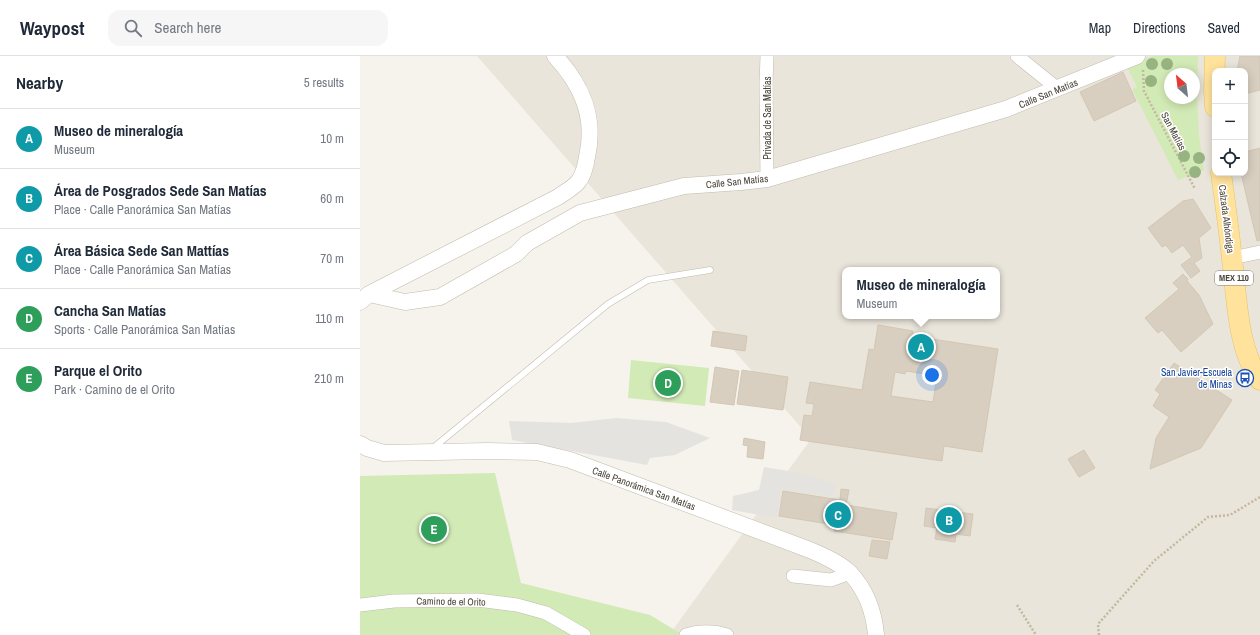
<!DOCTYPE html>
<meta charset="utf-8">
<style>
:root{--surface:#fff;--page:#f6f6f7;--text:#1f2937;--muted:#747a83;--line:#e0e1e3;--accent:#0b8043}
body{margin:0;font-family:"Archivo Narrow",sans-serif;background:var(--page);color:var(--text)}
.controls{position:absolute;right:12px;top:12px;display:grid;overflow:hidden;border-radius:8px;box-shadow:0 2px 10px #0003}
.controls button{width:36px;height:36px;display:grid;place-items:center;padding:0;border:0;border-bottom:1px solid var(--line);background:var(--surface);color:var(--text);font:20px sans-serif}
.compass{position:absolute;left:804px;top:12px;width:36px;height:36px;border-radius:50%;background:var(--surface);box-shadow:0 2px 10px #0003;rotate:332deg}
.you{position:absolute;left:572px;top:319px;width:14px;height:14px;margin:-10px;border:3px solid #fff;border-radius:50%;background:#1a73e8;box-shadow:0 0 0 6px #1a73e833}
.badge{display:grid;place-items:center;width:26px;height:26px;border-radius:50%;background:var(--accent);color:#fff;font-size:13px;font-weight:700}
.pin{position:absolute;translate:-50% -50%;border:2px solid #fff;box-shadow:0 1px 4px #0006}
.popup{position:absolute;left:482px;top:211px;width:158px;height:52px;box-sizing:border-box;display:grid;place-content:center;border-radius:8px;background:var(--surface);filter:drop-shadow(0 1px 3px #0005);font-size:13px;white-space:nowrap;color:var(--muted)}
.popup b{font-size:15px;color:var(--text)}
.popup::after{content:'';position:absolute;left:50%;top:100%;margin-left:-8px;border:8px solid transparent;border-top-color:var(--surface)}
.list{margin:0;padding:0;list-style:none}
h2{display:flex;justify-content:space-between;align-items:center;height:52px;margin:0;padding:0 16px;font-size:17px}
h2 small{font-size:13px;font-weight:400;color:var(--muted)}
.list li{display:grid;grid-template-columns:26px 1fr auto;gap:12px;align-items:center;box-sizing:border-box;height:60px;padding:0 16px;border-top:1px solid var(--line)}
.list b{display:block;font-size:15px;white-space:nowrap}
.list p{margin:0;font-size:13px;white-space:nowrap;color:var(--muted)}
.list em{font-size:13px;font-style:normal;color:var(--muted)}
.icon{flex:none;width:22px;height:22px;fill:none;stroke:currentColor;stroke-width:2;stroke-linecap:round;stroke-linejoin:round}
.map{position:relative;flex:none;width:900px;height:579px;overflow:hidden}
header{display:flex;align-items:center;gap:24px;box-sizing:border-box;height:56px;padding:0 20px;background:var(--surface);border-bottom:1px solid var(--line)}
header strong{font-size:19px}
nav{display:flex;gap:22px;margin-inline-start:auto;font-size:14px}
.search{width:280px;height:36px;background:var(--page);display:flex;align-items:center;gap:10px;box-sizing:border-box;padding:0 14px;border-radius:12px;color:var(--muted);font-size:15px}
main{display:flex}
aside{flex:1;background:var(--surface)}
.map>svg:first-child{display:block}
.residential{fill:#eae5da;fill-rule:evenodd}
.green{fill:#d2eab5;fill-rule:evenodd}
.parking{fill:#e5e3e0}
.building{fill:#d8cfc1;stroke:#d3c7b4;fill-rule:evenodd}
.lines{fill:none;stroke-linecap:round;stroke-linejoin:round}
.service-casing{stroke:#c2bbae;stroke-width:7}
.minor-casing{stroke:#c2bbae;stroke-width:14}
.tertiary-casing{stroke:#c2bbae;stroke-width:17}
.primary-casing{stroke:#e6c16a;stroke-width:21}
.path{stroke:#c4b79f;stroke-width:2.5;stroke-dasharray:2 2;stroke-linecap:butt}
.service{stroke:#fff;stroke-width:6}
.minor{stroke:#fff;stroke-width:13}
.tertiary{stroke:#fff;stroke-width:16}
.primary{stroke:#ffe39c;stroke-width:20}
.tree{fill:#97b381}
.labels{text-anchor:middle;stroke-width:3;stroke-linejoin:round;paint-order:stroke}
.shield{fill:#fff;stroke:#817c74;stroke-width:1}
.shield-label{font-size:9px;font-weight:bold;fill:#4b4439}
.street-label{font-size:10px;fill:#4b4439;stroke:#fff}
.transit-label{font-size:10px;fill:#164399;stroke:#fff;text-anchor:end}
</style>
<header>
<strong>Waypost</strong>
<div class="search"><svg class="icon" aria-label="search" viewBox="0 0 24 24"><circle cx="10" cy="10" r="6"/><path d="M15 15l6 6"/></svg>Search here</div>
<nav><a>Map</a><a>Directions</a><a>Saved</a></nav>
</header>
<main>
<aside>
<h2>Nearby<small>5 results</small></h2>
<ul class="list">
<li><span class="badge" style="background:#0f9aa8">A</span><div><b>Museo de mineralogía</b><p>Museum</p></div><em>10 m</em></li>
<li><span class="badge" style="background:#0f9aa8">B</span><div><b>Área de Posgrados Sede San Matías</b><p>Place · Calle Panorámica San Matías</p></div><em>60 m</em></li>
<li><span class="badge" style="background:#0f9aa8">C</span><div><b>Área Básica Sede San Mattías</b><p>Place · Calle Panorámica San Matías</p></div><em>70 m</em></li>
<li><span class="badge" style="background:#2e9e5b">D</span><div><b>Cancha San Matías</b><p>Sports · Calle Panorámica San Matías</p></div><em>110 m</em></li>
<li><span class="badge" style="background:#2e9e5b">E</span><div><b>Parque el Orito</b><p>Park · Camino de el Orito</p></div><em>210 m</em></li>
</ul>
</aside>
<div class="map">
<svg width="900" height="579" viewBox="0 0 900 579">
<rect width="100%" height="100%" fill="#f6f3ec"/>
<path class="residential" d="M 117,0 L 900,0 L 900,579 L 309,579 L 451,383 ZM 855,15 L 885,15 L 885,117 L 855,117 ZM 810,18 L 834,18 L 834,42 L 810,42 ZM 485,214 L 637,214 L 637,260 L 485,260 Z"/>
<path class="green" d="M 793,0 L 838,0 L 837,42 L 839,79 L 844,114 L 818,124 L 772,33 L 777,31 L 767,11 ZM 810,18 L 834,18 L 834,42 L 810,42 Z
M 271,304 L 349,312 L 345,350 L 268,342 Z
M 135,417 L 161,527 L 290,559 L 323,579 L 0,579 L 0,420 Z"/>
<path class="parking" d="M 257,362 L 306,366 L 350,382 L 315,399 L 290,402 L 287,409 L 152,384 L 149,365 L 211,367 Z
M 404,411 L 441,417 L 477,428 L 472,440 L 422,434 L 417,462 L 372,454 L 373,440 L 399,434 Z"/>
<path class="building" d="M 880,0 L 900,0 L 900,34 L 885,38 L 885,15 L 877,15 Z
M 763,16 L 776,45 L 734,65 L 720,36 Z
M 900,92 L 900,184 L 897,185 L 881,117 L 885,117 L 885,96 Z
M 833,143 L 851,172 L 839,182 L 842,202 L 834,207 L 840,215 L 831,222 L 821,209 L 832,201 L 823,189 L 812,197 L 806,189 L 802,191 L 788,172 L 823,145 Z
M 823,218 L 828,223 L 827,225 L 839,239 L 853,268 L 821,296 L 802,274 L 798,277 L 785,262 L 819,233 L 813,227 Z
M 518,269 L 553,275 L 552,280 L 638,293 L 622,396 L 584,390 L 582,405 L 440,384 L 444,359 L 452,360 L 454,348 L 446,347 L 450,326 L 502,334 L 509,293 L 514,294 ZM 546,315 L 577,320 L 573,346 L 531,340 L 535,316 L 545,318 Z
M 353,275 L 387,280 L 385,295 L 351,290 Z
M 814,307 L 872,344 L 841,392 L 790,413 L 796,382 L 809,361 L 793,350 L 800,338 L 795,334 Z
M 355,311 L 379,315 L 374,349 L 350,346 Z
M 382,314 L 428,321 L 423,354 L 377,348 Z
M 384,382 L 405,386 L 403,403 L 387,401 L 388,390 L 383,389 Z
M 724,394 L 735,412 L 719,421 L 708,403 Z
M 481,433 L 489,434 L 486,449 L 537,457 L 532,484 L 474,475 L 475,469 L 419,460 L 423,435 L 480,444 Z
M 566,452 L 613,458 L 610,480 L 596,478 L 595,486 L 575,483 L 577,472 L 564,470 Z
M 512,484 L 530,486 L 527,503 L 509,500 Z"/>
<g class="lines">
<g class="service-casing">
<path id="service" d="M 73,392 L 248,248 L 288,224 L 350,214"/>
</g>
<g class="minor-casing">
<path id="minor" d="M 657,0 L 698,33
M 407,123 L 406,28 L 407,0
M 872,202 L 900,196
M 433,520 L 471,524 L 490,517
M 0,549 L 34,545 L 118,544 L 157,549 L 186,557 L 224,579
M 326,579 C 339,575 354,575 367,579"/>
</g>
<g class="tertiary-casing">
<path id="tertiary" d="M 9,238 L 45,246 L 80,241 L 156,198 L 167,187 L 220,157 L 324,130 L 381,126 L 407,123 L 646,53 L 777,0
M 0,246 L 9,238 L 198,141 C 205,136 213,132 218,126 C 223,120 226,108 227,101 C 236,61 222,29 195,0
M 0,388 L 7,392 L 24,397 L 127,395 L 177,396 L 210,404 L 450,494 C 464,500 480,507 490,517 C 507,535 514,556 516,579"/>
</g>
<g class="primary-casing">
<path id="primary" d="M 855,0 L 854,34 L 855,51
M 861,117 C 865,146 869,174 872,203 C 877,241 877,292 900,324"/>
</g>
<path class="path" d="M 783,14 L 784,35 L 835,133
M 657,549 L 676,579
M 739,579 L 738,568 L 794,505 L 848,461 L 870,459 L 900,441"/>
<use href="#service" class="service"/>
<use href="#minor" class="minor"/>
<use href="#tertiary" class="tertiary"/>
<use href="#primary" class="primary"/>
</g>
<g class="tree">
<circle cx="792" cy="8" r="6"/>
<circle cx="807" cy="8" r="6"/>
<circle cx="791" cy="25" r="6"/>
<circle cx="824" cy="100" r="6"/>
<circle cx="839" cy="102" r="6"/>
<circle cx="835" cy="116" r="6"/>
</g>
<defs>
<g id="bus-ring" transform="scale(0.9)"><circle r="9.5" fill="#fff" stroke="#1a4fb4" stroke-width="1.5"/><path d="M-5-6H5V4H4V6H2V4H-2V6H-4V4H-5ZM-3.5-4V0h7V-4ZM-3.5 1.2v1.5H-2V1.2ZM2 1.2v1.5H3.5V1.2Z" fill="#1a4fb4"/></g>
</defs>
<g fill-rule="evenodd">
<use href="#bus-ring" x="885" y="322"/>
</g>
<g class="labels">
<rect class="shield" x="855" y="215" width="38" height="14" rx="3"/>
<g class="shield-label">
<text x="874" y="225">MEX 110</text>
</g>
<g class="street-label">
<text transform="translate(688 37) rotate(-22)" y="4">Calle San Matías</text>
<text transform="translate(407 62) rotate(-90)" y="4">Privada de San Matías</text>
<text transform="translate(814 75) rotate(62)" y="4">San Matías</text>
<text transform="translate(377 125) rotate(-6)" y="4">Calle San Matías</text>
<text transform="translate(867 163) rotate(83)" y="4">Calzada Alhóndiga</text>
<text transform="translate(284 432) rotate(20)" y="4">Calle Panorámica San Matías</text>
<text transform="translate(91 545) rotate(1)" y="4">Camino de el Orito</text>
</g>
<g class="transit-label">
<text x="872" y="320">San Javier-Escuela<tspan x="872" dy="12">de Minas</tspan></text>
</g>
</g>
</svg>
<div class="controls">
<button>+</button>
<button>−</button>
<button><svg class="icon" aria-label="locate" viewBox="0 0 24 24"><circle cx="12" cy="12" r="6"/><path d="M12 2v4M12 18v4M2 12h4M18 12h4"/></svg></button>
</div>
<svg class="compass" viewBox="-18 -18 36 36"><path d="M0-13l5 13h-10z" fill="#e53935"/><path d="M0 13l5-13h-10z" fill="#747a83"/></svg>
<div class="you"></div>
<div class="pin badge" style="left:561px;top:291px;background:#0f9aa8">A</div>
<div class="popup"><b>Museo de mineralogía</b>Museum</div>
<div class="pin badge" style="left:589px;top:464px;background:#0f9aa8">B</div>
<div class="pin badge" style="left:478px;top:459px;background:#0f9aa8">C</div>
<div class="pin badge" style="left:308px;top:327px;background:#2e9e5b">D</div>
<div class="pin badge" style="left:74px;top:473px;background:#2e9e5b">E</div>
</div>
</main>
